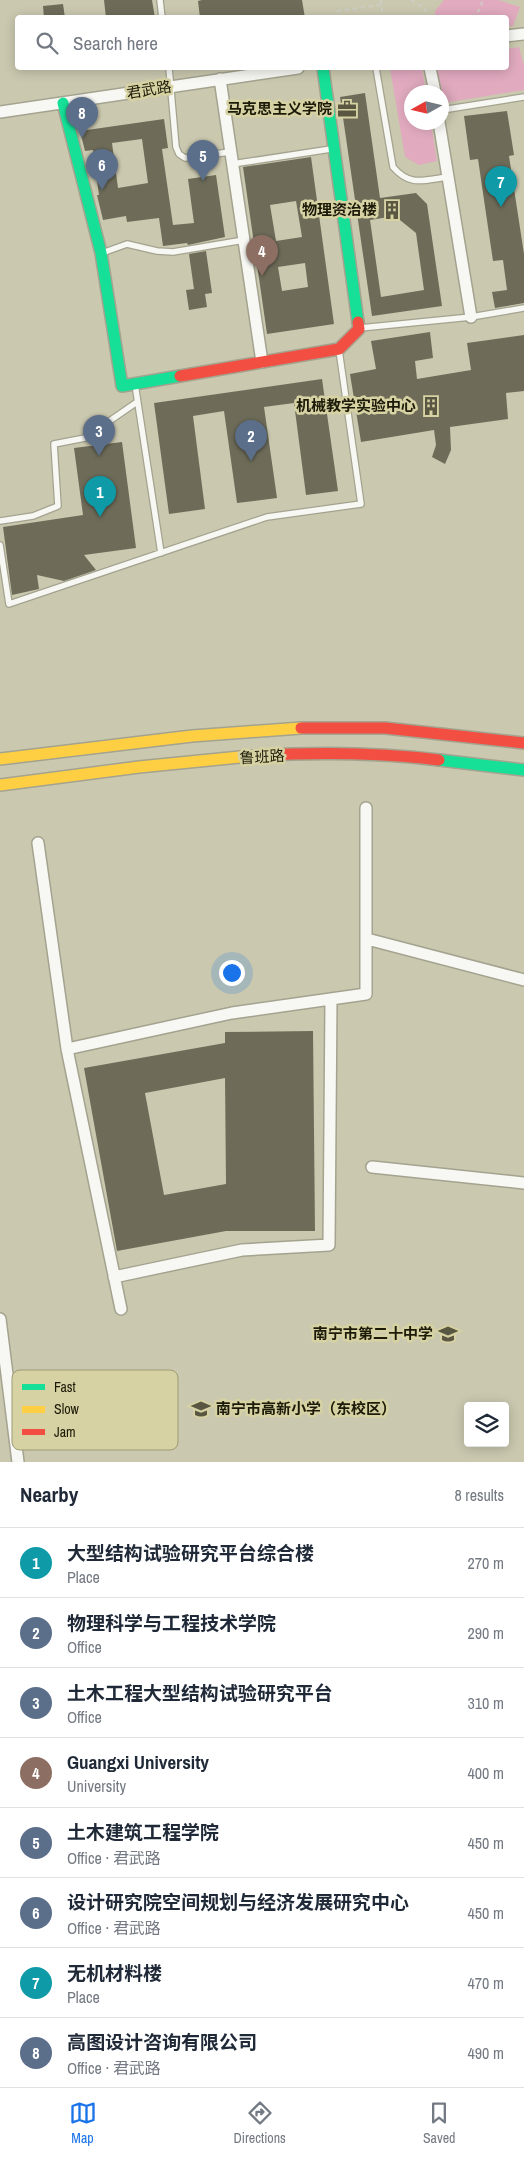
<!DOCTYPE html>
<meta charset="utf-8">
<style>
:root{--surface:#fff;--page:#f6f6f7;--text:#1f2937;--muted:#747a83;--line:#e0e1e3;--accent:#1a73e8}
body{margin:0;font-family:"Archivo Narrow","Noto Sans SC",sans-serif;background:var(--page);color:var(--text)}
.controls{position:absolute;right:15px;bottom:15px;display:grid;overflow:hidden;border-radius:5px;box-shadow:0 2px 12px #0003}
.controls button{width:45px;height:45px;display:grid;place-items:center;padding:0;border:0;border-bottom:1px solid var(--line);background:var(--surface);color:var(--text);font:25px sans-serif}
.compass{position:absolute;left:404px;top:85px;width:45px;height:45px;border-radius:50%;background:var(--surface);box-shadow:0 2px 12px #0003;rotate:262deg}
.you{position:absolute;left:231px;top:972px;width:18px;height:18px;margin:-12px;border:4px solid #fff;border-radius:50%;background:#1a73e8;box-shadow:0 0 0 8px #1a73e833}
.badge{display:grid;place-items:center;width:32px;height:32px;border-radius:50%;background:var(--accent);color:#fff;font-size:16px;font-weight:700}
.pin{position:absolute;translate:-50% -41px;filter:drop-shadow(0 1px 2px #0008)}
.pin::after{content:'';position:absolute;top:26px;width:18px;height:15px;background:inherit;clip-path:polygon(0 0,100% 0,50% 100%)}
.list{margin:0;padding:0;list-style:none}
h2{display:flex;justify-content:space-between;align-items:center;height:65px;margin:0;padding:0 20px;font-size:21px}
h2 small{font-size:16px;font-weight:400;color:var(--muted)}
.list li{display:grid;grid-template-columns:32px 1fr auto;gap:15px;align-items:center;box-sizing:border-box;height:70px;padding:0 20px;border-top:1px solid var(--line)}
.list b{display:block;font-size:19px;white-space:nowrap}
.list p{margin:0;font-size:16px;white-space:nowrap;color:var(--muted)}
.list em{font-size:16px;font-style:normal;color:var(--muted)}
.icon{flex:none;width:28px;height:28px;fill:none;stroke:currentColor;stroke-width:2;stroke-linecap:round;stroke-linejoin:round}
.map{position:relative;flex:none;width:524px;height:1462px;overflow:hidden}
.search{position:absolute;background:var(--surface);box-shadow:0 2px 12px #0003;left:15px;right:15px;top:15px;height:55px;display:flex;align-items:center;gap:12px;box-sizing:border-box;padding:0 18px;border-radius:5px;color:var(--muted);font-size:19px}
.sheet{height:625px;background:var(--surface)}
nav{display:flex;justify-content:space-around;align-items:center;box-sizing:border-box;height:70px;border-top:1px solid var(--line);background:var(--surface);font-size:14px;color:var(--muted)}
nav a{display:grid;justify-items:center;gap:2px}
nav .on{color:var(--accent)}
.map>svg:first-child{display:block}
.green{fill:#e1aabf}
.building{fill:#6e6c59;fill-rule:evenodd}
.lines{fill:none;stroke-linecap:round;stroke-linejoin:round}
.lane-casing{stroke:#a4a38f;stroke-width:8}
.street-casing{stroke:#a4a38f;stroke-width:14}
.fast-casing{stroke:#a4a38f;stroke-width:14}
.slow-casing{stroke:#a4a38f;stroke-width:14}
.jam-casing{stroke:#a4a38f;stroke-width:14}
.path{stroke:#cecdc5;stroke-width:2;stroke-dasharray:4 4;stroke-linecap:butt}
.lane{stroke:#f7f7f3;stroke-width:5.5}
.street{stroke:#f7f7f3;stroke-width:11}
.fast{stroke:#16e098;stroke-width:11}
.slow{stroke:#ffcf43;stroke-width:11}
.jam{stroke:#f24e42;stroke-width:11}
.labels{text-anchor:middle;stroke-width:5;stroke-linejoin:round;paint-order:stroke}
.street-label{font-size:15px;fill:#1c1a08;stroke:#d6d2a3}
.poi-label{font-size:15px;font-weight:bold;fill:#1c1a08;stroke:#d6d2a3;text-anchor:end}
.key{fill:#d6d2a3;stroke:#9e9b74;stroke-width:1}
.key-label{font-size:14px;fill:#1c1a08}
</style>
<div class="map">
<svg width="524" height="1462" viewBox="0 0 524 1462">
<rect width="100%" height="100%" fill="#cac8af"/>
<path class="green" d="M 444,0 L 498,0 L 520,7 L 513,26 L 507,26 L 506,18 L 435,17 L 435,11 Z
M 519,47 L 524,66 L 524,90 L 443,103 L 437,68 L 506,68 L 507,49 Z
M 390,68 L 422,68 L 426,92 L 412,92 L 412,122 L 431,123 L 437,161 L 419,165 L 405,157 Z"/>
<path class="building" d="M 104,0 L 152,0 L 155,18 L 106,18 Z
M 202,0 L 302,0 L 305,18 L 200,18 L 198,1 Z
M 63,4 L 65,18 L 44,18 L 43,6 Z
M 365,93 L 380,198 L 416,193 L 427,204 L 442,306 L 372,316 L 340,97 ZM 395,216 L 416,233 L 424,290 L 381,297 L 370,220 Z
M 507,111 L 514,155 L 509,156 L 524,254 L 524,303 L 495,308 L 492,292 L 507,290 L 503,260 L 493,261 L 478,159 L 470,160 L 464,116 Z
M 164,119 L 168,148 L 162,149 L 173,225 L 194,223 L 188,179 L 216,175 L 225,237 L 188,245 L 187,243 L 163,246 L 159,218 L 127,222 L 126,216 L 103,220 L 97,195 L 99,195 L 93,150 L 85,151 L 80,131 ZM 142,139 L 148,183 L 118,188 L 112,143 Z
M 311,157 L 334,324 L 267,334 L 243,167 ZM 296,201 L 302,237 L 276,241 L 270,205 ZM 305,263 L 308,287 L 282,291 L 278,267 Z
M 206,251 L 212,293 L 205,294 L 207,307 L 189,310 L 186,290 L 194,289 L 189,254 Z
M 430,332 L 433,358 L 415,361 L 417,379 L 471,370 L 467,343 L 524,335 L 524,391 L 506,393 L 508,419 L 450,427 L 451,450 L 445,464 L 432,457 L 436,445 L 434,430 L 361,442 L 350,374 L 376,369 L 371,341 Z
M 322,379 L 338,491 L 306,495 L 294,403 L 264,407 L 277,498 L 237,503 L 224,411 L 193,416 L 205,509 L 169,514 L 154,403 Z
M 122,442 L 136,548 L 84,555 L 96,570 L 64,581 L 37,575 L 39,589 L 12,595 L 3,527 L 83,515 L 74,448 Z
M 313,1031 L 315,1231 L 226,1231 L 117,1251 L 84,1068 L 225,1043 L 225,1032 ZM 225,1078 L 226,1184 L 164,1195 L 145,1093 Z"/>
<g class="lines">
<g class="lane-casing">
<path id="lane" d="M 160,0 L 162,18
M 169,68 L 176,147 L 179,154 L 185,158 L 230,152
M 376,68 L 393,167 C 410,187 424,180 447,177
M 442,110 L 524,97
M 232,164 L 331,149
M 102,253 L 127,244 L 157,251 L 173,252 L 244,240
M 360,328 L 471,317 L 524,308
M 135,384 L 161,553
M 0,521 L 33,516 L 58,506 L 54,444 L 85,438 L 137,402
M 0,545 L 9,604 L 267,517 L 361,504 L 339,350"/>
</g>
<g class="street-casing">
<path id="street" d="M 506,36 L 524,34
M 430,68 L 435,92
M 220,79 L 262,362
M 0,112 L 298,68
M 439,122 L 471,317
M 38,843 L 67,1049 L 121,1309
M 367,939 L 524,980
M 67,1049 L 232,1013 L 366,994 L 366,808
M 372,1167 L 524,1183
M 114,1277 L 242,1250 L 329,1245 L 331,999
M 0,1319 L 18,1462"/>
</g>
<g class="fast-casing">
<path id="fast" d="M 323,68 L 358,322
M 63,103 L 101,253 L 122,386 L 180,376
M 439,760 L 524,770"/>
</g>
<g class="slow-casing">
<path id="slow" d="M 0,759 L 192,736 L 301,728
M 0,785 L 139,767 L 250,756"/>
</g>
<g class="jam-casing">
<path id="jam" d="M 180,376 L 339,349 L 359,329 L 358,322
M 301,728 L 385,728 L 524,743
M 250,756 C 314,752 376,752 439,760"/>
</g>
<path class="path" d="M 381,0 L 383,18
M 411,0 L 424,8 L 431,18
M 337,11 L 381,5
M 472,18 L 481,8 L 482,0"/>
<use href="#lane" class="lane"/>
<use href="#street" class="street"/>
<use href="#fast" class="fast"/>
<use href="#slow" class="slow"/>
<use href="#jam" class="jam"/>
</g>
<defs>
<g id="office-bare" transform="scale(1.5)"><path d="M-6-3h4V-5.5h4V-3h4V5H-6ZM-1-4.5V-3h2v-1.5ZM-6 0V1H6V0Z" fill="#595742" stroke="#d6d2a3" stroke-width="2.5" paint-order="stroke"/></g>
<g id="building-bare" transform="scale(1.5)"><path d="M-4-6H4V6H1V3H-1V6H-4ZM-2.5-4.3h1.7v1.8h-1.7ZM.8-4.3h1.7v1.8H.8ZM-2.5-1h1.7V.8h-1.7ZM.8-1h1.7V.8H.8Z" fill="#595742" stroke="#d6d2a3" stroke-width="2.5" paint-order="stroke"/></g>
<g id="school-bare" transform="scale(1.5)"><path d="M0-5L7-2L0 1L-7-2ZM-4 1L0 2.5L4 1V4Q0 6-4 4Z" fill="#595742" stroke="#d6d2a3" stroke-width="2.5" paint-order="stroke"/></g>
</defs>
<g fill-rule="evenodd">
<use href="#office-bare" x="347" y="109"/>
<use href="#building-bare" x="392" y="210"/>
<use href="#building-bare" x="431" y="406"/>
<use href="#school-bare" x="448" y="1334"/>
<use href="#school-bare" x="201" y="1409"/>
</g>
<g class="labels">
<g class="street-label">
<text transform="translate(149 90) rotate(-9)" y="5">君武路</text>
<text transform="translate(262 757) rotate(-3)" y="5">鲁班路</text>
</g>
<g class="poi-label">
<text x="332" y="114">马克思主义学院</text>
<text x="377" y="215">物理资治楼</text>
<text x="416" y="411">机械教学实验中心</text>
<text x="433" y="1339">南宁市第二十中学</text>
<text x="216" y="1414" text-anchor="start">南宁市高新小学（东校区）</text>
</g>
</g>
<rect x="12" y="1370" width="166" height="80" rx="8" class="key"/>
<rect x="22" y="1384" width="23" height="6" fill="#16e098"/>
<rect x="22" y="1406" width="23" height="7" fill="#ffcf43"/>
<rect x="22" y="1429" width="23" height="6" fill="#f24e42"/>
<g class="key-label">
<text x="54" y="1392">Fast</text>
<text x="54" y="1414">Slow</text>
<text x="54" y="1437">Jam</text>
</g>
</svg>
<div class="controls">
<button><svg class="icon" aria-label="layers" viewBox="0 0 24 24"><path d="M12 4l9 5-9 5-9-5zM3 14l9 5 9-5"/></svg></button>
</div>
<svg class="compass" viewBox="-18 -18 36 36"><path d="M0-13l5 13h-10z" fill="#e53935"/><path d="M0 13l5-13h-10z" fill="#747a83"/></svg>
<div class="you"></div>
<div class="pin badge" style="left:100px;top:517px;background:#0f9aa8">1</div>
<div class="pin badge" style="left:251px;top:461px;background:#5c6f8a">2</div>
<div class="pin badge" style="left:99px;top:456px;background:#5c6f8a">3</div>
<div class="pin badge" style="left:262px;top:276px;background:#8d6e63">4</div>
<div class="pin badge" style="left:203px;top:181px;background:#5c6f8a">5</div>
<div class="pin badge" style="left:102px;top:190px;background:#5c6f8a">6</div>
<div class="pin badge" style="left:501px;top:207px;background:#0f9aa8">7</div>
<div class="pin badge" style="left:82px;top:138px;background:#5c6f8a">8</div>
<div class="search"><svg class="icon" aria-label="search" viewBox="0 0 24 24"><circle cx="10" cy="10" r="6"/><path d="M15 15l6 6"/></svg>Search here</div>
</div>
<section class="sheet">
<h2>Nearby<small>8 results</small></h2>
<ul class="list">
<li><span class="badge" style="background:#0f9aa8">1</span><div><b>大型结构试验研究平台综合楼</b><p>Place</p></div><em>270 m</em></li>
<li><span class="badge" style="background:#5c6f8a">2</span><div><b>物理科学与工程技术学院</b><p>Office</p></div><em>290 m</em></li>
<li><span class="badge" style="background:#5c6f8a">3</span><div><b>土木工程大型结构试验研究平台</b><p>Office</p></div><em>310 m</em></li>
<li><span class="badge" style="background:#8d6e63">4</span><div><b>Guangxi University</b><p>University</p></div><em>400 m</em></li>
<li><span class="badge" style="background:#5c6f8a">5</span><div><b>土木建筑工程学院</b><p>Office · 君武路</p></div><em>450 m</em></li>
<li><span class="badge" style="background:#5c6f8a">6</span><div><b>设计研究院空间规划与经济发展研究中心</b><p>Office · 君武路</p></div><em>450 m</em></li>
<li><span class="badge" style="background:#0f9aa8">7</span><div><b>无机材料楼</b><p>Place</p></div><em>470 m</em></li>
<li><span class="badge" style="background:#5c6f8a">8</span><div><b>高图设计咨询有限公司</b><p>Office · 君武路</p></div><em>490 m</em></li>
</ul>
</section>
<nav>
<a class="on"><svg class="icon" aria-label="map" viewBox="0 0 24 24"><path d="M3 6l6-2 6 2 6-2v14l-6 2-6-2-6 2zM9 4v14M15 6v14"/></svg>Map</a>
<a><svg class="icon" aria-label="directions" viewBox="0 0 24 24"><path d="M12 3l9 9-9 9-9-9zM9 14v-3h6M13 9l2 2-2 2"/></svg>Directions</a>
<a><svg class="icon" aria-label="saved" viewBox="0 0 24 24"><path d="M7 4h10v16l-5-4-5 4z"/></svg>Saved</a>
</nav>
